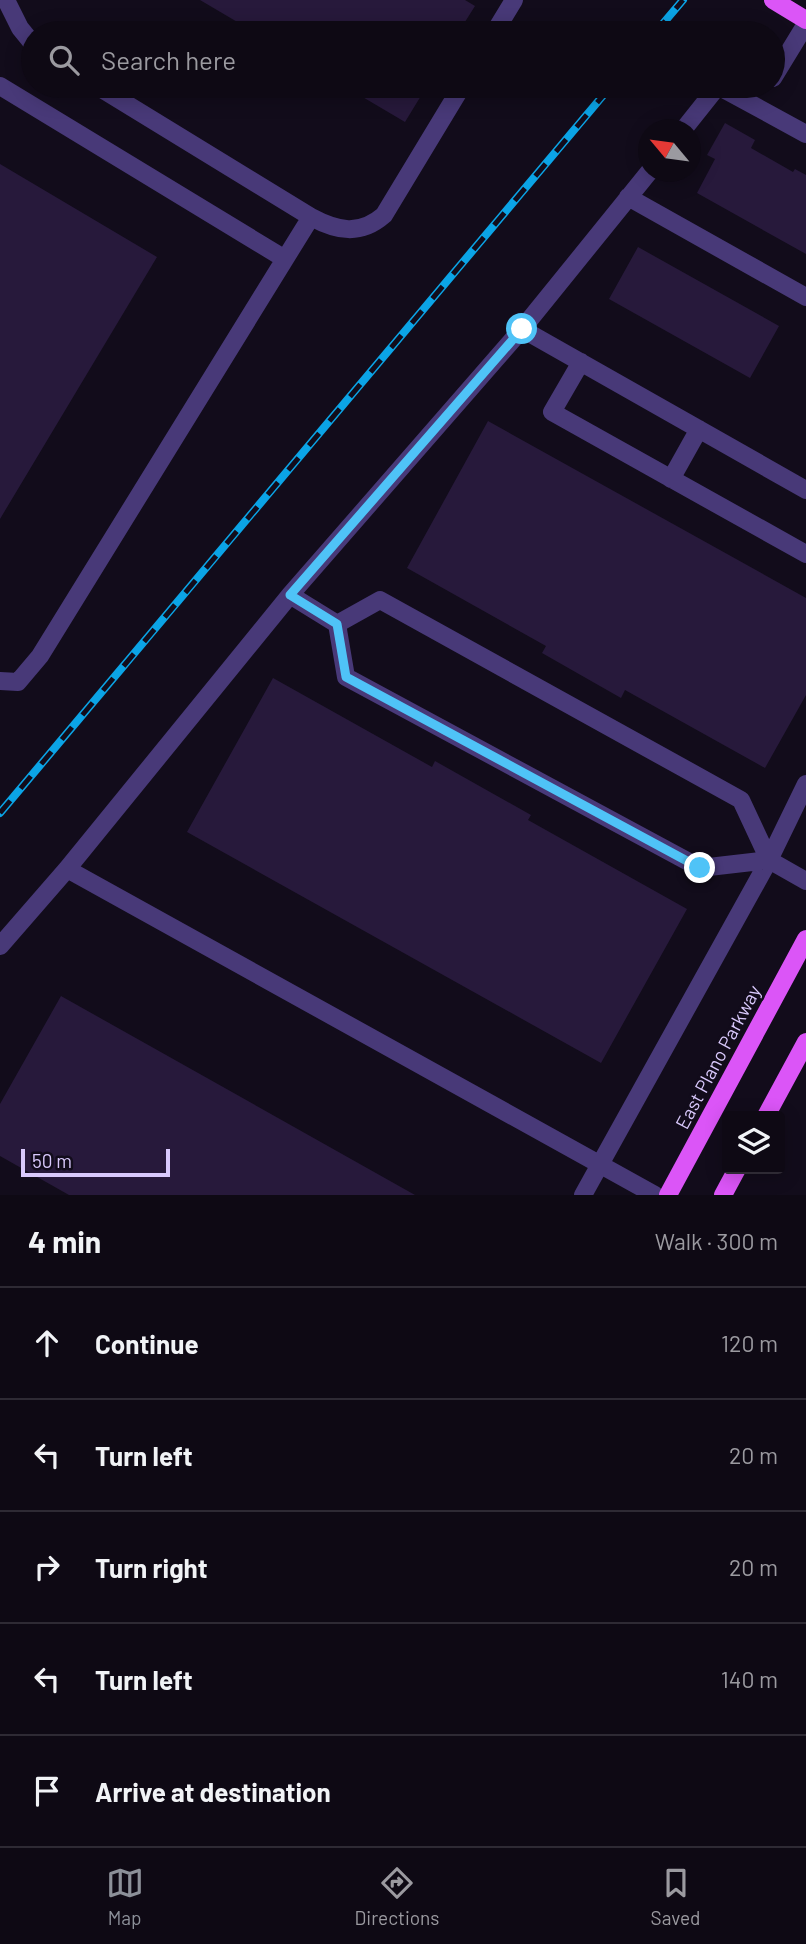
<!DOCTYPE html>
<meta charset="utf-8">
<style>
:root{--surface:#0e0914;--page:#17121d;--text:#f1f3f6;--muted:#9b9aa0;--line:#2e2a34;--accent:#8c9099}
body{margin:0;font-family:Barlow,sans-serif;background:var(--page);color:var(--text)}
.controls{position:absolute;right:21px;bottom:21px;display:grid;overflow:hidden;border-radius:7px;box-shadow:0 4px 18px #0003}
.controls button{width:63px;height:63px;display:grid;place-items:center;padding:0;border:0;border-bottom:2px solid var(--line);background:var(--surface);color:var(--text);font:35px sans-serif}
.compass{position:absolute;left:638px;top:119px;width:63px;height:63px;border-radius:50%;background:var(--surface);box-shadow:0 4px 18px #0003;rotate:299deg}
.scale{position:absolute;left:21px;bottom:18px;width:149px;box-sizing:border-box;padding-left:7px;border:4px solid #d9c9fc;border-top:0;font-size:19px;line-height:24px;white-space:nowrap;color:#d9c9fc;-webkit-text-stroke:5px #120c1b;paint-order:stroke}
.stop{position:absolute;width:21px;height:21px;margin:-16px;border:5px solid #4fc3f7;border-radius:50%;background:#fff}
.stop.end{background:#4fc3f7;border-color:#fff;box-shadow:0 2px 7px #0008}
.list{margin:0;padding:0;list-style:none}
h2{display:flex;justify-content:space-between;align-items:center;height:91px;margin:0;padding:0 28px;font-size:30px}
h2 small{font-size:23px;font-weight:400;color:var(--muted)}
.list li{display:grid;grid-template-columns:46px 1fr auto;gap:21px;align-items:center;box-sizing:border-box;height:112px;padding:0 28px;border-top:2px solid var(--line)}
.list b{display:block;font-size:26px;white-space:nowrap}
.list em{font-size:23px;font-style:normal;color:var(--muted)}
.icon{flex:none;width:38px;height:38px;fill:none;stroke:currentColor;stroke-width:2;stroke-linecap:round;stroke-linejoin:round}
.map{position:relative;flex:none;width:806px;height:1195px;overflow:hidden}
.search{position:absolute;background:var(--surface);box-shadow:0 4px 18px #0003;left:21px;right:21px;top:21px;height:77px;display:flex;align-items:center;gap:18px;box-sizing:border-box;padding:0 24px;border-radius:38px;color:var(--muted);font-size:26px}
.sheet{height:651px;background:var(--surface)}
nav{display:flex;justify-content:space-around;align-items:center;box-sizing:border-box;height:98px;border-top:2px solid var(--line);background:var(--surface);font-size:19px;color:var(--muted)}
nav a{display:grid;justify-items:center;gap:4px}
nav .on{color:var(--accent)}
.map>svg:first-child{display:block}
.building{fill:#27193b}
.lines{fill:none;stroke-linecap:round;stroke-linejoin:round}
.minor{stroke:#483978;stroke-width:18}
.major{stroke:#db55f7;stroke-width:18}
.rail-casing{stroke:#0ba4e6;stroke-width:8}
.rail{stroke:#120c1b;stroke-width:5;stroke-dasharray:16;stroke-linecap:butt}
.route{stroke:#4fc3f7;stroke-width:9}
.labels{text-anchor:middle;stroke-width:5;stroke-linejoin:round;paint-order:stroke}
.street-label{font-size:19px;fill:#d9c9fc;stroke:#120c1b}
</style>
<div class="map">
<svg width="806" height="1195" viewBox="0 0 806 1195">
<rect width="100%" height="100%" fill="#120c1b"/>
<path class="building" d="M 200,0 L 465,0 L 475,6 L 458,33 L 256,33 Z
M 344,86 L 427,86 L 405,122 Z
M 725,123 L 755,140 L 751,148 L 793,172 L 795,169 L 806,175 L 806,254 L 697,193 L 715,159 L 707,155 Z
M 0,164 L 157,257 L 0,519 Z
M 638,247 L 779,326 L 750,378 L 609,299 Z
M 488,421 L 806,598 L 806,695 L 765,768 L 625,690 L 621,698 L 542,653 L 546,646 L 407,568 Z
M 273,678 L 432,767 L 435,761 L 531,815 L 528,820 L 687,909 L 601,1063 L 187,832 Z
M 61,996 L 415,1195 L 69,1195 L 0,1156 L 0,1104 Z"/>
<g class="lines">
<path class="minor" d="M 6,0 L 20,28 L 33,44
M 494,33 L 514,0
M 773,78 L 806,24
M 0,86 L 285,259 L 40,656 L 18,682 L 0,681
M 97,86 L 311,217
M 683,130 L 718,86 L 806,134
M 628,197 L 806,297
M 285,259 L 311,217 C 337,231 360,236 384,215 L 462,86
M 522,329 L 649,172
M 581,362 L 552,412 L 806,554
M 671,479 L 699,429
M 290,595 L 337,624 L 380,600 L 741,800 L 769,860 L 806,881
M 337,624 L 346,677 L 700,868 L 769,860
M 67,869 L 290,595 L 522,329 L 806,490
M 0,946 L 67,869 L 655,1195
M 583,1195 L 769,860 L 806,784"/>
<path class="major" d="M 773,0 L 806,20
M 766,1116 L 806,1042
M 668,1195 L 806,939
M 723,1195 L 737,1169"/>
<g class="rail-casing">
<path id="rail" d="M 655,33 L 683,0
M 0,813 L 611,86"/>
</g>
<use href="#rail" class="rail"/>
</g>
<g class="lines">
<path class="route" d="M 522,329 L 290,595 L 337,624 L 346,677 L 700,868"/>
</g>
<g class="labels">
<g class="street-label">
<text transform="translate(718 1057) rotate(-62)" y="7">East Plano Parkway</text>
</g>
</g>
</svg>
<div class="controls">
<button><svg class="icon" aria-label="layers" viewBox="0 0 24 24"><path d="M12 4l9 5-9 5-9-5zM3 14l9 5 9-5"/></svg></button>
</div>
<svg class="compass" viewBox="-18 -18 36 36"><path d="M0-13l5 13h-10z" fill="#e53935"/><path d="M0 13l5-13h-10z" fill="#9b9aa0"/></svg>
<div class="scale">50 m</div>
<div class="stop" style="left:522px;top:329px"></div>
<div class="stop end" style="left:700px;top:868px"></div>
<div class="search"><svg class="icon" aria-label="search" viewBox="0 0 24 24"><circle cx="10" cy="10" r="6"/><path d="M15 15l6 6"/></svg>Search here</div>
</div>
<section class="sheet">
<h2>4 min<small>Walk · 300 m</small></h2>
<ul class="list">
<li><svg class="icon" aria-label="ahead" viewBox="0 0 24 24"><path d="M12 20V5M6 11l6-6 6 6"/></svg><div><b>Continue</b></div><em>120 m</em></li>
<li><svg class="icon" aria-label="left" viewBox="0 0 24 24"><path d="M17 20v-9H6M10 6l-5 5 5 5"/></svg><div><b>Turn left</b></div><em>20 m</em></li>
<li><svg class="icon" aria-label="right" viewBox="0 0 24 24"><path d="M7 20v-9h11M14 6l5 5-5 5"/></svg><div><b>Turn right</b></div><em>20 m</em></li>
<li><svg class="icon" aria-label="left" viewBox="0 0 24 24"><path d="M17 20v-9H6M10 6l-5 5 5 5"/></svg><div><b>Turn left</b></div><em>140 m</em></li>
<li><svg class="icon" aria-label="arrive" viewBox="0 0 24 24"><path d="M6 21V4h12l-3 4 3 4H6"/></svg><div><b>Arrive at destination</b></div></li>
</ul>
</section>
<nav>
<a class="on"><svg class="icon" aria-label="map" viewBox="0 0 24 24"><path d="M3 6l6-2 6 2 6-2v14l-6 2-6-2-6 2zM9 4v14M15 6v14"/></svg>Map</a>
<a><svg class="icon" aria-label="directions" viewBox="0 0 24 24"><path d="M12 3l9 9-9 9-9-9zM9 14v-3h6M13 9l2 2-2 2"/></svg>Directions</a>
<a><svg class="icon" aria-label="saved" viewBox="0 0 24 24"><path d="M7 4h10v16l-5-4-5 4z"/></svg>Saved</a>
</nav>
